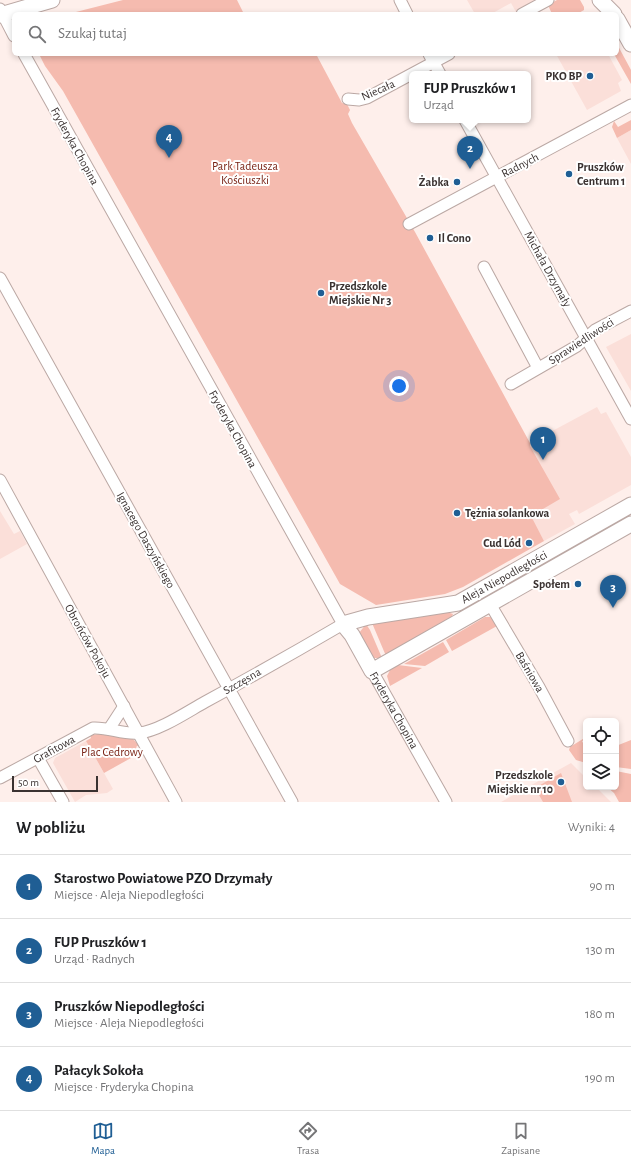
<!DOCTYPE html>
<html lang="pl">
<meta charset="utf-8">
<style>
:root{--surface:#fff;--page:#f2f2f2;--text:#202124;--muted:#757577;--line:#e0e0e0;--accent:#1f5e94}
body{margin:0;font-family:"Alegreya Sans",sans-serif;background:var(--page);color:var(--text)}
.controls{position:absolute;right:12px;bottom:12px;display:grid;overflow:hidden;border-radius:6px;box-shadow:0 2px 6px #0003}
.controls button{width:36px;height:36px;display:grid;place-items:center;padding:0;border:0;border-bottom:1px solid var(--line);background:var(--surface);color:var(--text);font:20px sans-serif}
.scale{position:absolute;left:12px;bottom:10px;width:86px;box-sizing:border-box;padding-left:4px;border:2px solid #3a3231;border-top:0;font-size:11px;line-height:14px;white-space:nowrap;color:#3a3231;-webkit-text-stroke:3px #fff;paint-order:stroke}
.you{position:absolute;left:399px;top:386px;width:14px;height:14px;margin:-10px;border:3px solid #fff;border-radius:50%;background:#1a73e8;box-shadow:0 0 0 6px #1a73e833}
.badge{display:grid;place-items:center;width:26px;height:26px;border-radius:50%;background:var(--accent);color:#fff;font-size:13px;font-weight:700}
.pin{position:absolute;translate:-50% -33px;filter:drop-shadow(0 1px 2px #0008)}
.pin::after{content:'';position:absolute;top:21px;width:14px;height:12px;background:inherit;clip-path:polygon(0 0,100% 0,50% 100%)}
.popup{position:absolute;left:409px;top:71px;width:122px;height:52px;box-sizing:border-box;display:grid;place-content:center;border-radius:6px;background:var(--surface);filter:drop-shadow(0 1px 3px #0005);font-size:13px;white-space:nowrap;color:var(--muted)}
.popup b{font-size:15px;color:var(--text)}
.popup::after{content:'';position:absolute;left:50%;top:100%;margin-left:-8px;border:8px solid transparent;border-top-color:var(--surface)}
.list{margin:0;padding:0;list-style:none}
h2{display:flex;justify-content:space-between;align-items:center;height:52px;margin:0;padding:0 16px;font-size:17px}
h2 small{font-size:13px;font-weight:400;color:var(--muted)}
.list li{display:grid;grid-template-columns:26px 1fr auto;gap:12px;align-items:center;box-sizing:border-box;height:64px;padding:0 16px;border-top:1px solid var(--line)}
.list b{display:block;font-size:15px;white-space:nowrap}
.list p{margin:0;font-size:13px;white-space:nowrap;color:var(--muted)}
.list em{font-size:13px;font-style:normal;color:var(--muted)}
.icon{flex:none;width:22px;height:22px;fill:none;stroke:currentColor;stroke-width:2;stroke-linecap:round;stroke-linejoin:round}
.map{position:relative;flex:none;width:631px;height:802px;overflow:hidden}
.search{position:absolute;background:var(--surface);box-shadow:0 2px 6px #0003;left:12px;right:12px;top:12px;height:44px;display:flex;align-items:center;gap:10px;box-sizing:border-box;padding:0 14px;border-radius:6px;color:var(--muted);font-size:15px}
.sheet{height:308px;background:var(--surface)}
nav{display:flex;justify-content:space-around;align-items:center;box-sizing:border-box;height:56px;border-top:1px solid var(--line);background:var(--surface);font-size:11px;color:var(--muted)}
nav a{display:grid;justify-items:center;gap:2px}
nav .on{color:var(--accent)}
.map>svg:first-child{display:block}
.built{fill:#fbdfd9}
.green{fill:#f5bbaf}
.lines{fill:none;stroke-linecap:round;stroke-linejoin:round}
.street-casing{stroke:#bba8a4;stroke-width:13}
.secondary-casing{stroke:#bba8a4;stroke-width:17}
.street{stroke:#fff;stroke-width:11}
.secondary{stroke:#fff;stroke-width:15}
.poi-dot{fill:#1f5e94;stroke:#fff;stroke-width:1.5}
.labels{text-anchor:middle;stroke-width:4;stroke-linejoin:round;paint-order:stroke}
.poi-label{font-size:12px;font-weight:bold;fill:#3a3231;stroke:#fff;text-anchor:end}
.street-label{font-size:12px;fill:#3a3231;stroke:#fff}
.park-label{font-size:12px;fill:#761e10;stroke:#fff}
</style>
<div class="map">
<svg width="631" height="802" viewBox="0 0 631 802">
<rect width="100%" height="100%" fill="#feefeb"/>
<path class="built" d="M 467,0 L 539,0 L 516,12 L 511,3 L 491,14 L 475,14 Z
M 556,54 L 608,54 L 622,80 L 618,83 L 621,91 L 587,110 Z
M 631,130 L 631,164 L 617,138 Z
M 631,334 L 631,391 L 606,347 Z
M 597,407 L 601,414 L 606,412 L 631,457 L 631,485 L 579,514 L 577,510 L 569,514 L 575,524 L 544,541 L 530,516 L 540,465 L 530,446 L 530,443 Z
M 0,511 L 14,534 L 20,531 L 27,544 L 0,559 Z
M 86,741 L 113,789 L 107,793 L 86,795 L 75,802 L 53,763 L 55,758 Z
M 571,763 L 586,778 L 586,787 L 596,787 L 611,802 L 501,802 Z"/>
<path class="green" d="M 123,0 L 237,0 L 244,14 L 68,14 Z
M 557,0 L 580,0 L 584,7 L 584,10 L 577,14 L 552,14 L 548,5 Z
M 617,44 L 631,70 L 631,84 L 614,54 L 617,54 Z
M 39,54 L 316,54 L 342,103 L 347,104 L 350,110 L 348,114 L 352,123 L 415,232 L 530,443 L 530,446 L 560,499 L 531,516 L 544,541 L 463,587 L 445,594 L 376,605 L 340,584 L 63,91 L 45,66 Z
M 631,120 L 631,130 L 617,138 L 612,127 L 614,121 L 618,127 Z
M 447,612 L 453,614 L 451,618 L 386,656 L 372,623 Z
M 485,617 L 491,617 L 497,626 L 452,651 L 446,640 Z
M 366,624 L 370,630 L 382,658 L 373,658 L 359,633 Z
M 443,642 L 449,652 L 425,666 L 404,664 Z
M 398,665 L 422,668 L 390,686 L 387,676 L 390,670 Z
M 99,734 L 133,739 L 139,745 L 136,747 L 140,753 L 104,773 L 86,741 L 91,738 L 90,735 Z
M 586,737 L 586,740 L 582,741 L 586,749 L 586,763 L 576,760 L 569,750 L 570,747 Z
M 631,740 L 631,769 L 616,767 L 616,746 Z
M 616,771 L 631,774 L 631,802 L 619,802 L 614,793 L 607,787 L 616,787 Z
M 561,773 L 572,802 L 543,802 L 535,788 Z"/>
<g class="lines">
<g class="street-casing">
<g id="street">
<path d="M 400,0 L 407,14"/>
<path d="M 0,9 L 14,36"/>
<path d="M 522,14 L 548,0"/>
<path d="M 429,54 L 440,74"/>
<path d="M 348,99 L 359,100 L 367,98 L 449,54"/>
<path d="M 465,120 L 631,419"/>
<path d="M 409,224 L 631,105"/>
<path d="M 484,267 L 538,368"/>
<path d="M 0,278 L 292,802"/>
<path d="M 511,384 L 577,346 L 595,330 L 631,311"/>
<path d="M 0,480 L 176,802"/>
<path d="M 490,604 L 539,687 L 568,741"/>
<path id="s1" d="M 372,671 L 446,802"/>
<path d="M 109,729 L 124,706"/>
<path d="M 38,758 L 63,802"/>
<path d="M 0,778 L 93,728 C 109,727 123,735 139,733 C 159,731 187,712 205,702 C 251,677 297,651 343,624 L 24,54"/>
</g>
</g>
<g class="secondary-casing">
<path id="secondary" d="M 600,0 L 614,14
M 0,15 L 52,0
M 617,19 L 631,44
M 631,505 L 458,603 L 368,617 L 343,624 L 352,635 L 372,671 L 631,524"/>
</g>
<use href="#street" class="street"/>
<use href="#secondary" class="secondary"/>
</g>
<g class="poi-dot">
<circle cx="590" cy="76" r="4"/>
<circle cx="569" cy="174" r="4"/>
<circle cx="457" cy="182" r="4"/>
<circle cx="430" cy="238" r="4"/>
<circle cx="321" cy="293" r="4"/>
<circle cx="457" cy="513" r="4"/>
<circle cx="529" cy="543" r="4"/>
<circle cx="578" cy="584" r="4"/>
<circle cx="561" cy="782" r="4"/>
</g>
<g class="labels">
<g class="poi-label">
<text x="582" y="80">PKO BP</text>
<text x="577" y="171" text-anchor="start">Pruszków<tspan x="577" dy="14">Centrum 1</tspan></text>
<text x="449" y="186">Żabka</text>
<text x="438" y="242" text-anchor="start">Il Cono</text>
<text x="329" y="290" text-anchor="start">Przedszkole<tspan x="329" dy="14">Miejskie Nr 3</tspan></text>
<text x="465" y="517" text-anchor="start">Tężnia solankowa</text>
<text x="521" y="547">Cud Lód</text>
<text x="570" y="588">Społem</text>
<text x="553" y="779">Przedszkole<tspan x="553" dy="14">Miejskie nr 10</tspan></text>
</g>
<g class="street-label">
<text transform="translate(378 90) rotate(-24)" y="4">Niecała</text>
<text transform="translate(75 146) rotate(61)" y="4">Fryderyka Chopina</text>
<text transform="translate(520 165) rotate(-27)" y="4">Radnych</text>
<text transform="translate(548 269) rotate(61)" y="4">Michała Drzymały</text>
<text transform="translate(581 341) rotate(-33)" y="4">Sprawiedliwości</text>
<text transform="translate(233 429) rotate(61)" y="4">Fryderyka Chopina</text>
<text transform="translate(146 540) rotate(61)" y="4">Ignacego Daszyńskiego</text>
<text transform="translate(504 577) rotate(-29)" y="4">Aleja Niepodległości</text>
<text transform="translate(88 641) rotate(61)" y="4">Obrońców Pokoju</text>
<text transform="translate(530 672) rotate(60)" y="4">Baśniowa</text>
<text transform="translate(242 681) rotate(-30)" y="4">Szczęsna</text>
<text dy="4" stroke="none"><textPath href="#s1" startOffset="45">Fryderyka Chopina</textPath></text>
<text transform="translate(54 749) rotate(-29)" y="4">Grafitowa</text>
</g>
<g class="park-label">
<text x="245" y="170">Park Tadeusza<tspan x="245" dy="14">Kościuszki</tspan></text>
<text x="112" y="756">Plac Cedrowy</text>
</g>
</g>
</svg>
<div class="controls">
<button><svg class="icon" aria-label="locate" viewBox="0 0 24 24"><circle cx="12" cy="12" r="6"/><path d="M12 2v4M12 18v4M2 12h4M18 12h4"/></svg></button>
<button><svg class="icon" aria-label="layers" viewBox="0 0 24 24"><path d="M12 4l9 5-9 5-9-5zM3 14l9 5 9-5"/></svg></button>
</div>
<div class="scale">50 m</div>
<div class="you"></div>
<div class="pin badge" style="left:543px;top:460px">1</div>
<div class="pin badge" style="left:470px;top:169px">2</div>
<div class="popup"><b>FUP Pruszków 1</b>Urząd</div>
<div class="pin badge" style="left:613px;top:608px">3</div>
<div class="pin badge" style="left:169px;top:158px">4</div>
<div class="search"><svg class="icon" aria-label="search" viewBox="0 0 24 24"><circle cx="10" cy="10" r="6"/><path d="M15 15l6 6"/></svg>Szukaj tutaj</div>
</div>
<section class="sheet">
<h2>W pobliżu<small>Wyniki: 4</small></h2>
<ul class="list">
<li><span class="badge">1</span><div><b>Starostwo Powiatowe PZO Drzymały</b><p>Miejsce · Aleja Niepodległości</p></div><em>90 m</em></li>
<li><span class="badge">2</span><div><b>FUP Pruszków 1</b><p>Urząd · Radnych</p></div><em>130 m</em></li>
<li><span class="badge">3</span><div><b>Pruszków Niepodległości</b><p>Miejsce · Aleja Niepodległości</p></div><em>180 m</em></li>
<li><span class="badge">4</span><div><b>Pałacyk Sokoła</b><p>Miejsce · Fryderyka Chopina</p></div><em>190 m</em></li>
</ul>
</section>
<nav>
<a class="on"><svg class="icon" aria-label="map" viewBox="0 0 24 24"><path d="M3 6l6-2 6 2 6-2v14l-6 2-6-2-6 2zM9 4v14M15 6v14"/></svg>Mapa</a>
<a><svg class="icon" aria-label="directions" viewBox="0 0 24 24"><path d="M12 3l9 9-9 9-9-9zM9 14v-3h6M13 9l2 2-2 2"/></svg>Trasa</a>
<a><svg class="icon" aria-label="saved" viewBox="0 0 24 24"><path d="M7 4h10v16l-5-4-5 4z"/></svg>Zapisane</a>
</nav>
